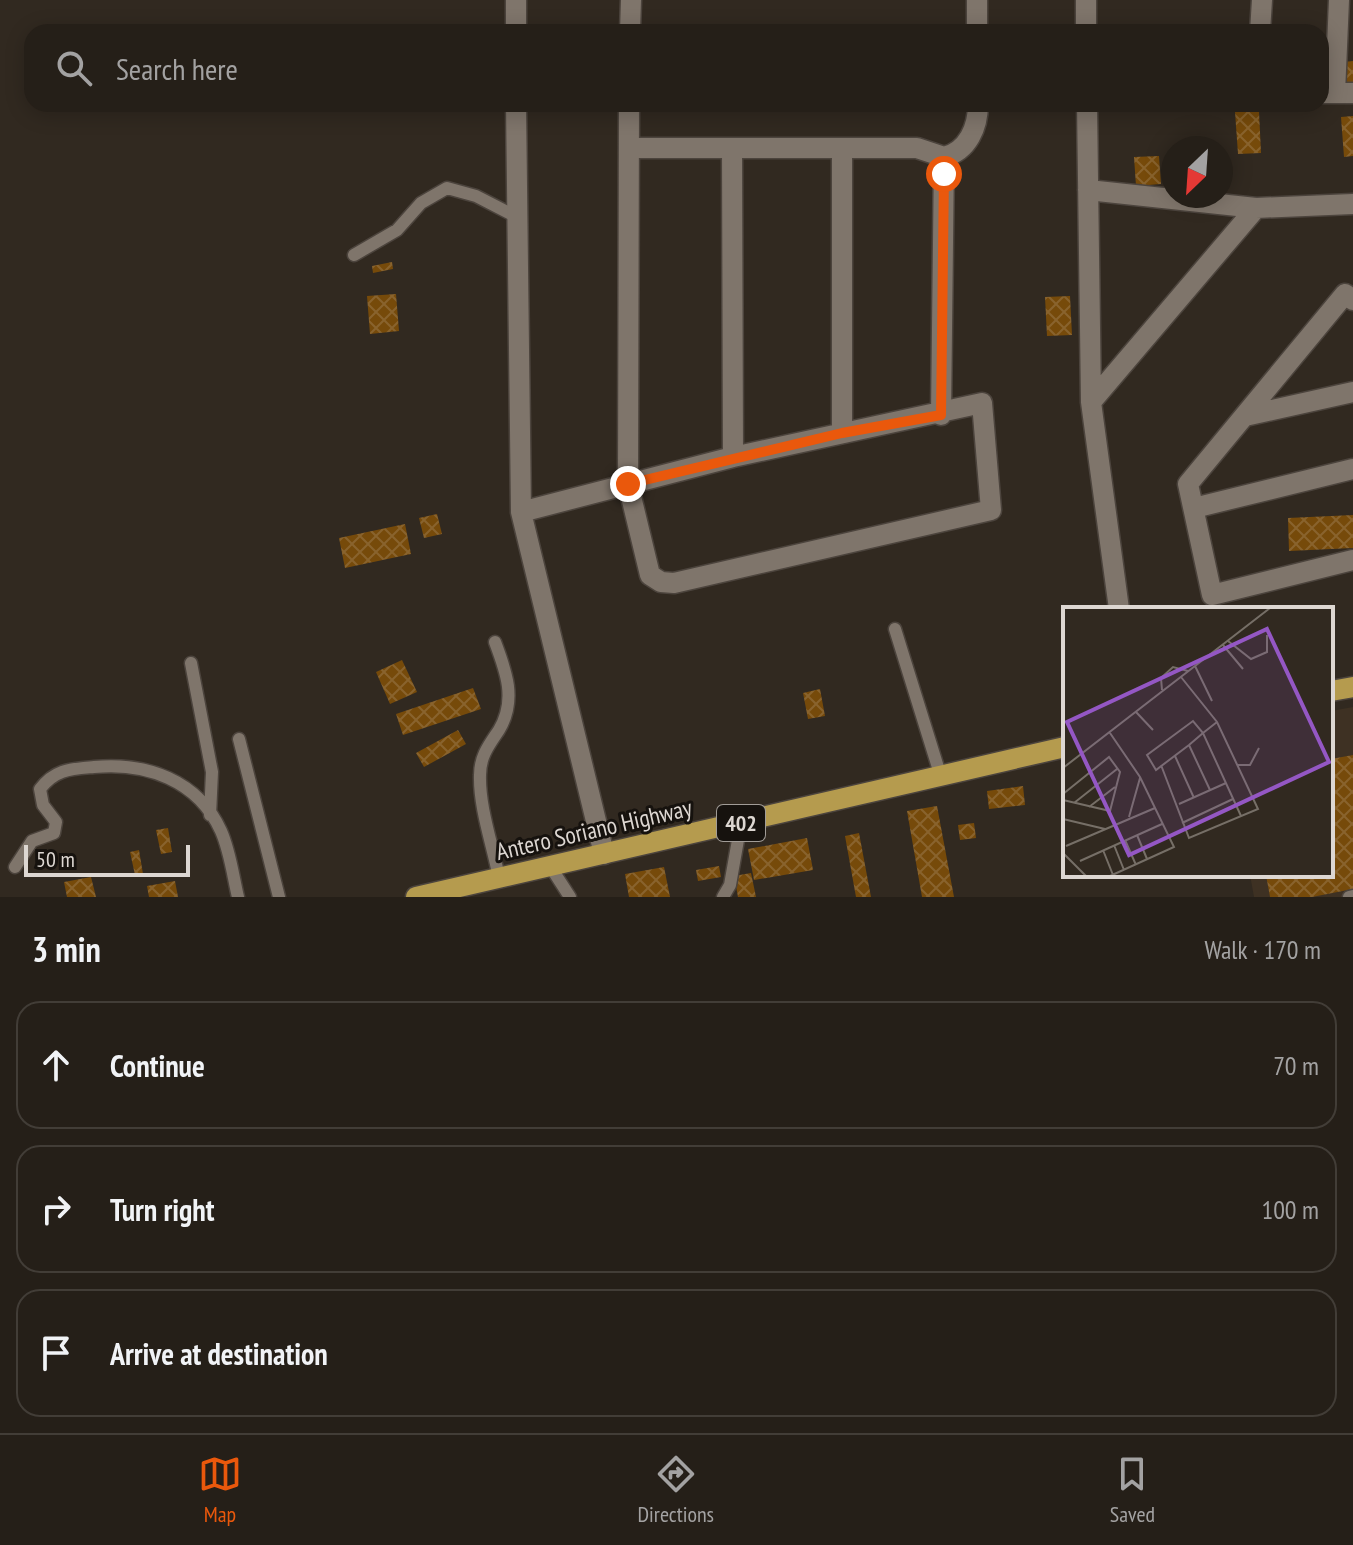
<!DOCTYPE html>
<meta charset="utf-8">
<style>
:root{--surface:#251f18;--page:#312c25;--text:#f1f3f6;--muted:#a3a2a2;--line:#423d37;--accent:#ea580c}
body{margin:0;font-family:"PT Sans Narrow",sans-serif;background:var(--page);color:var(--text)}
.compass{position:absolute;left:1161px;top:136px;width:72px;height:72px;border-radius:50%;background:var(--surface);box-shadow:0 4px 20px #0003;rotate:205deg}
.scale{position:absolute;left:24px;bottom:20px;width:166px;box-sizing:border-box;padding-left:8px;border:4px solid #ddd7d2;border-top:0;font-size:22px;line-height:28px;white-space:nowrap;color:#ddd7d2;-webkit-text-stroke:6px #16120e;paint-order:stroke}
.stop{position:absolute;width:24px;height:24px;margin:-18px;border:6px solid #ea580c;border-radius:50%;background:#fff}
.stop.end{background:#ea580c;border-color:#fff;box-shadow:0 2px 8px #0008}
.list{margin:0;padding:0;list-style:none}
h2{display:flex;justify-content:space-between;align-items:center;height:104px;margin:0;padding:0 32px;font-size:34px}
h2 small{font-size:26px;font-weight:400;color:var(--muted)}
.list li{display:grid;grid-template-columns:52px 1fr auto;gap:24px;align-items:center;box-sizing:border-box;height:128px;margin:0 16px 16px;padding:0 16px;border:2px solid var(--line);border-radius:24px}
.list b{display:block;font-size:30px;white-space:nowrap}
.list em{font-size:26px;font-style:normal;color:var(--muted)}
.icon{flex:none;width:44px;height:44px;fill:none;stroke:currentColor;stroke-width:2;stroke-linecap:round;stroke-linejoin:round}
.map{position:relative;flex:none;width:1353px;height:897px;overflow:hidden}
.search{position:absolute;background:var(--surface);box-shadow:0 4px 20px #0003;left:24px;right:24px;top:24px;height:88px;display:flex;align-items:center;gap:20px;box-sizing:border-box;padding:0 28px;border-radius:24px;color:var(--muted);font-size:30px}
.sheet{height:536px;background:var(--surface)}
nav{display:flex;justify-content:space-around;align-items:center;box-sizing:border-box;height:112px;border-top:2px solid var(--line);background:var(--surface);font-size:22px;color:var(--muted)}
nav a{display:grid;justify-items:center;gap:4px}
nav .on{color:var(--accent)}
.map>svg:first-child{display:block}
.built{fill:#3e3123}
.building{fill:url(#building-cross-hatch)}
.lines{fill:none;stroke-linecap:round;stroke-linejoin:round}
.lane-casing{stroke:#4c443d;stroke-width:15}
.street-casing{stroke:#4c443d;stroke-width:23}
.primary-casing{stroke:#4c443d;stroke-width:23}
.lane{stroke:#7f756b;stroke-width:12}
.street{stroke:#7f756b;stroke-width:20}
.primary{stroke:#b59b4e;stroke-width:20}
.route{stroke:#ea580c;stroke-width:10}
.labels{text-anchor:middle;stroke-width:6;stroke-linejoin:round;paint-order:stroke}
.shield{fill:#16120e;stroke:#a19c97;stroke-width:2}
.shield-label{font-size:22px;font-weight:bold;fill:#ddd7d2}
.street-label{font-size:24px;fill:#ddd7d2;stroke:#16120e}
.inset-road{fill:none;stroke:#766f67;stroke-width:2}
.view{fill:#9457c4;fill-opacity:0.15;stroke:#9457c4;stroke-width:4}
.inset-edge{fill:none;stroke:#ddd7d2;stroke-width:4}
</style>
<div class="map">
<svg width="1353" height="897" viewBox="0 0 1353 897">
<defs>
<pattern id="building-cross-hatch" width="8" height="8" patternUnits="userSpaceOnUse" patternTransform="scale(2)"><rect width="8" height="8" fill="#764a0a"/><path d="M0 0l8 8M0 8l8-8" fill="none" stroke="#89632d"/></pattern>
</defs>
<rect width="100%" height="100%" fill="#312920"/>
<path class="built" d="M 1353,707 L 1353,897 L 1254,897 L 1250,875 L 1331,875 L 1331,711 Z"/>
<path class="building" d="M 1353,61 L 1353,89 L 1345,89 L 1344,62 Z
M 1259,111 L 1261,153 L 1238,154 L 1235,112 Z
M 1353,116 L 1353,156 L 1344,157 L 1341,117 Z
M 1159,156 L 1161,184 L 1136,186 L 1134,157 Z
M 392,262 L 393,269 L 373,273 L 372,266 Z
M 396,294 L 399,331 L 370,334 L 367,296 Z
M 1070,296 L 1072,335 L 1047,336 L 1045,297 Z
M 437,514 L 442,534 L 424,538 L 419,518 Z
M 1353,515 L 1353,548 L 1289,551 L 1288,518 Z
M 405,524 L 411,554 L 345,568 L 339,538 Z
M 402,660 L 417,692 L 390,704 L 376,672 Z
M 473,688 L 481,709 L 403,735 L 396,714 Z
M 820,689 L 825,716 L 808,719 L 803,693 Z
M 458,730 L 466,744 L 424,767 L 416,753 Z
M 1353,755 L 1353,889 L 1312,897 L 1270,897 L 1266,875 L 1331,875 L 1331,759 Z
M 1023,786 L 1025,805 L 989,809 L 987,791 Z
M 937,806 L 954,897 L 922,897 L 907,811 Z
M 974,823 L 976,838 L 960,840 L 958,825 Z
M 168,828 L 172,852 L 161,854 L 156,830 Z
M 859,833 L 871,897 L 856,897 L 845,836 Z
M 807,838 L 813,870 L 754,880 L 748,849 Z
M 139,850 L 143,874 L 135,875 L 130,852 Z
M 719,866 L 721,877 L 698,881 L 696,870 Z
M 664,867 L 670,897 L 629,897 L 625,874 Z
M 751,873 L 756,897 L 738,897 L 734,876 Z
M 91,877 L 96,897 L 67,897 L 64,882 Z
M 175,881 L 178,897 L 149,897 L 147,886 Z"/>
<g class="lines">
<g class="lane-casing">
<path id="lane" d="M 354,255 L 397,230 L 421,203 L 447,188 L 476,196 L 517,217
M 895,629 L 941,777
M 495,642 C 506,671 517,700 499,730 C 489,745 480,756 480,775 C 479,808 493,846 499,878
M 191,663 L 212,772 L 210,815
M 239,739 L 279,897
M 550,866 L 570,897
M 15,867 L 32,841 L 54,833 L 56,822 L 43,805 L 40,789 C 55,769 71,769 94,767 C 146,762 198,780 221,831 C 230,851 233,876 238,897
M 723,897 L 730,885 L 741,823
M 1349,897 L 1353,896"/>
</g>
<g class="street-casing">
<path id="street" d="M 516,0 L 516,32
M 977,0 L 977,32
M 1086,0 L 1086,32
M 630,32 L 631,0
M 1260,32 L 1262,0
M 1321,93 L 1353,93
M 1335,93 L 1339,0
M 516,104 L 521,512 L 604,854
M 1087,104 L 1091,402 L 1119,609
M 629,148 L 917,148 L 944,157
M 732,148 L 733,457
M 842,148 L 842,433
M 1088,190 L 1256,208 L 1353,204
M 1353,300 L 1345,294 L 1188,484 L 1212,595 L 1353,560
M 1091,402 L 1256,208
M 941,415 L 944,157 C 968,151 978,127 978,104
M 1245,416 L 1353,392
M 1194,508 L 1353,469
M 521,512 L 733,457 L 982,403 L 991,510 L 674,583 L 661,582 L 650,575 L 628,484 L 629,104"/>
</g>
<g class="primary-casing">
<path id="primary" d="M 1331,691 L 1353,687
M 416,897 L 1065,747"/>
</g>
<use href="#lane" class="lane"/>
<use href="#street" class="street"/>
<use href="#primary" class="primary"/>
</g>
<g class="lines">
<path class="route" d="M 628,484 L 842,433 L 941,415 L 944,174"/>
</g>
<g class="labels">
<rect class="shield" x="717" y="805" width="48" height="36" rx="6"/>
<g class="shield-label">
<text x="741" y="831">402</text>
</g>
<g class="street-label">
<text transform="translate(594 830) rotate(-13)" y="8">Antero Soriano Highway</text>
</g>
</g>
<g transform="translate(1063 607)">
<rect width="270" height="270" fill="#312920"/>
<path class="inset-road" d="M 165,34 L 188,52 L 204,45 L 204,28M 160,38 L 180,62M 132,59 L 149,94M 99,83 L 98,71 L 110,60 L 125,64M 73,105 L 90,123M 154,115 L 140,126 L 126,138 L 93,163 L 84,148 L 130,114 L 140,126 L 178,209M 126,138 L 147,183M 112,149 L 131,191M 98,158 L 126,231 L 195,202 L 154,115 L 118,70M 175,158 L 187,158 L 196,141M 0,161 L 207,1M 0,187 L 46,150 L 57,165 L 47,204 L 0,193M 11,196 L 54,162M 116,197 L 163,176M 26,200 L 52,180M 66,210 L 77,171M 0,212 L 42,222M 119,216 L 170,192M 74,228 L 84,252M 62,233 L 73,258M 51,238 L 61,263M 3,239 L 92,201M 40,243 L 50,268M 0,246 L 23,269M 17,254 L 99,217M 47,269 L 111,240 L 77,170 L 47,126"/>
<path class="view" d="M 204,22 L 266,155 L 66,248 L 4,115 Z"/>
<rect width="270" height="270" class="inset-edge"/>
</g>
</svg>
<svg class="compass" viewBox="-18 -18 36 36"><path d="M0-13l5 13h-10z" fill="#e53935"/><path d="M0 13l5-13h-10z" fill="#a3a2a2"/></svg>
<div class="scale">50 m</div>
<div class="stop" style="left:944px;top:174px"></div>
<div class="stop end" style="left:628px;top:484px"></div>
<div class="search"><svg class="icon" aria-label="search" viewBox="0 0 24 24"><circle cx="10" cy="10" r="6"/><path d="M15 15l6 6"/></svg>Search here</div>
</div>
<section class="sheet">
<h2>3 min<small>Walk · 170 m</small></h2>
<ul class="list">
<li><svg class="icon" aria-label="ahead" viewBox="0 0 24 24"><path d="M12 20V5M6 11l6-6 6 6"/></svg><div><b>Continue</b></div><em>70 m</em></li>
<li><svg class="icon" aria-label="right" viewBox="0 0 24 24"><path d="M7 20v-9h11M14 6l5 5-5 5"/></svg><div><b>Turn right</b></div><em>100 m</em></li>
<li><svg class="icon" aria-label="arrive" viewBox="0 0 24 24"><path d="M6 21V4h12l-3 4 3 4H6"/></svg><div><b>Arrive at destination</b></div></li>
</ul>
</section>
<nav>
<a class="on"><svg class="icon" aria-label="map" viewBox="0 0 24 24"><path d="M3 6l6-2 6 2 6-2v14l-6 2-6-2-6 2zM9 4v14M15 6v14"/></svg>Map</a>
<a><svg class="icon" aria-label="directions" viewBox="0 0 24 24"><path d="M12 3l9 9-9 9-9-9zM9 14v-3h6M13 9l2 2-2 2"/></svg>Directions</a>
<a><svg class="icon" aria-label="saved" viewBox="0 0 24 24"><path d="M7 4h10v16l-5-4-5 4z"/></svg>Saved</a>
</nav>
